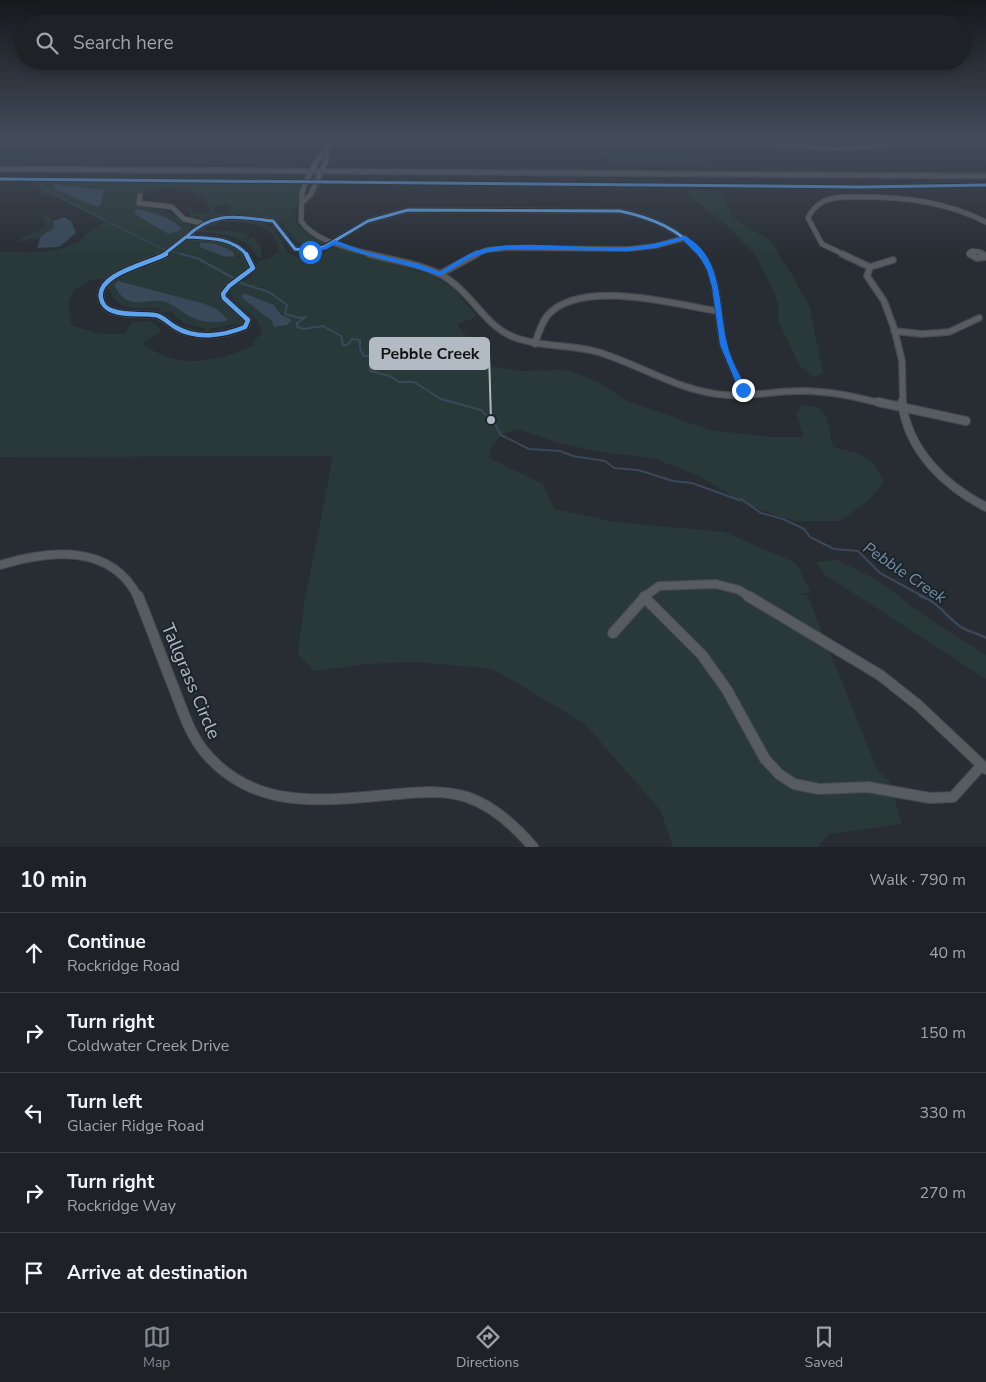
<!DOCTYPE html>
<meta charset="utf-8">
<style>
:root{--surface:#1e2226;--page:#262a2e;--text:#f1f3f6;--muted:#a1a4a7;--line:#3c3f43;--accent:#828991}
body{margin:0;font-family:"Nunito Sans",sans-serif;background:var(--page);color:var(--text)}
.stop{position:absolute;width:15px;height:15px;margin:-11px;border:4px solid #1a73e8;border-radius:50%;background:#fff}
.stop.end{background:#1a73e8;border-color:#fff;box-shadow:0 1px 5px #0008}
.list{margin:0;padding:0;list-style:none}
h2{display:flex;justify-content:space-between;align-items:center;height:65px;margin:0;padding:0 20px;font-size:21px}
h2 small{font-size:16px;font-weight:400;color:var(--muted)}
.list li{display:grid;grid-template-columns:32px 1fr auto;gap:15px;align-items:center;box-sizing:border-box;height:80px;padding:0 20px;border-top:1px solid var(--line)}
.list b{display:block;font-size:19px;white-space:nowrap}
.list p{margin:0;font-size:16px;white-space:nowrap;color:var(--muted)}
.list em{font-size:16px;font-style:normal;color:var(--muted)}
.icon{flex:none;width:28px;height:28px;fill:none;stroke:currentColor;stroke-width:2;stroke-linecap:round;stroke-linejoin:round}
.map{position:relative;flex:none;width:986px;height:847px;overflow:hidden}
.search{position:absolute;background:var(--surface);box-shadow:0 2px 12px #0003;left:15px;right:15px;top:15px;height:55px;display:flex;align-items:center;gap:12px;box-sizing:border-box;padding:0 18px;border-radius:28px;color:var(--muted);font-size:19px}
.sheet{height:465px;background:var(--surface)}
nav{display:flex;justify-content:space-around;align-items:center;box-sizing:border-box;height:70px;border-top:1px solid var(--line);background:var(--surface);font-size:14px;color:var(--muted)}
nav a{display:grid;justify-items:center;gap:2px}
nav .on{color:var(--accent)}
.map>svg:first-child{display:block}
.green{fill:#293939;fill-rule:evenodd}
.water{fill:#39495a}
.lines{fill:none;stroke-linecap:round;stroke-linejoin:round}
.stream-far2{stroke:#39495a;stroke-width:1}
.stream-far1{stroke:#39495a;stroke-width:2}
.stream{stroke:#39495a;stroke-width:2.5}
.minor-far3-casing{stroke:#46494e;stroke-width:6}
.minor-far2-casing{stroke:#46494e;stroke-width:8}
.minor-far1-casing{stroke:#46494e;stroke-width:10}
.minor-casing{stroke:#46494e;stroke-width:12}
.primary-casing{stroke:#454a50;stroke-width:3}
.minor-far3{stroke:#575c61;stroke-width:4.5}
.minor-far2{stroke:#575c61;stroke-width:5.5}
.minor-far1{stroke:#575c61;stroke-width:8}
.minor{stroke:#575c61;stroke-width:10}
.primary{fill:#5a5d62;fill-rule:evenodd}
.cycleway-far1-casing{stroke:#1c242c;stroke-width:5}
.cycleway-casing{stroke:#1c242c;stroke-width:7}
.cycleway-far1{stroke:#60a3ed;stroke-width:3}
.cycleway{stroke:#60a3ed;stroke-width:4.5}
.route{fill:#1a73e8}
.labels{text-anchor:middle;stroke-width:4;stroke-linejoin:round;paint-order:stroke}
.water-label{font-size:16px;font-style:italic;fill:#768ca4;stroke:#1c242c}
.near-street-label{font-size:18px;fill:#b2bac3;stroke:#1c242c}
.leader{fill:none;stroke:#b2bac3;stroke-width:2}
.callout-dot{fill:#b2bac3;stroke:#1c242c;stroke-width:2}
.callout{fill:#b2bac3;stroke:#b2bac3;stroke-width:2}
.callout-label{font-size:16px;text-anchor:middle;font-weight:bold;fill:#111}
</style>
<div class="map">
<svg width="986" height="847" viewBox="0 0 986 847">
<rect width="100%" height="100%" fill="#282d33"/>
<path class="green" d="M 0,140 L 27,140 L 28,145 L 45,160 L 0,160 Z
M 591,140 L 694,140 L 709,167 L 624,167 L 610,163 Z
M 39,177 L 292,179 L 303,182 C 295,216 283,225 325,242 C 321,246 319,246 314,247 C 292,250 292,224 274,219 C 260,214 242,214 227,213 L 232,212 L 229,204 L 214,207 L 216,214 L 220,213 L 219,215 L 202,220 L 196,217 L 188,219 L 186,217 L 191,215 L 187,210 L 191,206 L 194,214 L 207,213 L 210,210 C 202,185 168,187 147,190 L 145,194 L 136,197 L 134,202 L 154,206 L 153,208 L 167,211 L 174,217 L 179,216 L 184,222 L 192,226 C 172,254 136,266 106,278 C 101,280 96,278 91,280 C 84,283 81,288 74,289 L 68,303 L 71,325 L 99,334 L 124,334 L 132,322 L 151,321 L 162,331 L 142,343 C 178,371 216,362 255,345 L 253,341 L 260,335 L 262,329 L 257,323 L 258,321 L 231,297 L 230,292 C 237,280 260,279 257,262 L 273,257 L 273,254 L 279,252 C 277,221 244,222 219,222 L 217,226 L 205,226 L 225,218 L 259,221 L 271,227 L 282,241 L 285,249 L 290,255 L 298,257 L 322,254 L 335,246 L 432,275 L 453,288 L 477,316 L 457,325 L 471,341 L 453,353 L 487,366 L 523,371 L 567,370 L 598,382 L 625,400 L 710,430 L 771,437 L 803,437 L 797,414 L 801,405 L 818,407 L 827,417 L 833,447 L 857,453 L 874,463 L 884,481 L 869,500 L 839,521 L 793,521 L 748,505 L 699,476 L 653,458 L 599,452 L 556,442 L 517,429 L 501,435 L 492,445 L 489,458 L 543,484 L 554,509 L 615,522 L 724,532 L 796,563 L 811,593 L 795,593 L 807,595 L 877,770 L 889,781 L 902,824 L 829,834 L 817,847 L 673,847 L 661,811 L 584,723 L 493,669 L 418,662 L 367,664 L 314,671 L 298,654 L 304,605 L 333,456 L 0,457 L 0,252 C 32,252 56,256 84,238 L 83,236 L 103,223 L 101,220 L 95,218 L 94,216 L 56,197 L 41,194 L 40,185 L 31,183 ZM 53,184 L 103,190 L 96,207 L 56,190 Z
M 687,191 L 714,191 L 723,195 L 730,212 L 735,219 L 771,241 L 792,275 L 810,308 L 823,373 L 814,377 L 799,365 L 778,320 L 779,305 L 769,281 L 754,254 L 726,224 L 689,196 Z
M 48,215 L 55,225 L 51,231 L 41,236 L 40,239 L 33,240 L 33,238 L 19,242 L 19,240 L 44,228 L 46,225 L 43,217 Z
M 200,229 L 232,231 L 250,235 L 244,239 L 247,240 L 253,237 L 261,246 L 261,256 L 267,255 L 267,256 L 258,258 C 247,234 220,233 197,232 Z
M 190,239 C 212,239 244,241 249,268 L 224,287 L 219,296 L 222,301 L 242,320 L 242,324 L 240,323 L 210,329 L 208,333 L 204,332 L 206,329 L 184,323 L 170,311 L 165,313 L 159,311 L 160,308 C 142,308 114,312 110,289 L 105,290 L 106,287 L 120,275 L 151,264 Z
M 837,560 L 879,581 L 925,616 L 986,655 L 986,679 L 824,574 L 816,562 Z"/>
<path class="water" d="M 53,184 L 104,190 L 100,206 L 97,207 L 56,190 Z
M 138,209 C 154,213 169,216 181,228 L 180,231 L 169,234 L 165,232 L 136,215 L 134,210 Z
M 64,217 L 71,221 L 76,233 L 59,247 L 37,248 L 41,236 L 54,228 L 53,221 Z
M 200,243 C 211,242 225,246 234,253 L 234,257 L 223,256 L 200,247 Z
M 118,281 L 205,304 L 218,310 L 228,320 C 216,324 200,322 189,316 C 181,312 175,305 166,302 C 147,296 129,314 114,285 Z
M 246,294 L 274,305 L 280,314 L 292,320 L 287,325 L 274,327 L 272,321 L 241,297 L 242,295 Z"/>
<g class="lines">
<path class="stream-far2" d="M 0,161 L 2,161
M 34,182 L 67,201 L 163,249 L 185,255"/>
<path class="stream-far1" d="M 181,254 L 197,258 L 244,284 L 269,292 L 287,305 L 285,314 L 300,318 L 306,317 L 297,323 L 297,327 L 304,329 L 323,326 L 341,336 L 343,345 L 347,345 L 352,339 L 360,340 L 360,349 L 364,356 L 380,356 L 379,360 L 370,366 L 370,371 L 390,376 L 399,382 L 414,382 L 441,399 L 481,410 L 495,424 L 501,435 L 529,449 L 560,451 L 573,456 L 605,461 L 614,468 L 638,470 L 673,481 L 692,483 L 739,500 L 741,499 L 761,513 L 783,519 L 804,529 L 810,537 L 834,549 L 858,551 L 880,573 L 924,597"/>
<path class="stream" d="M 920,596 C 938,601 946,617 961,627 C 968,632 978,633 986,638"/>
<g class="minor-far3-casing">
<path id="minor-far3" d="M 332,140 L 316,162 L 305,184 L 302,193 L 301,221 C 315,242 350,248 374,255
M 751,140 C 796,146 856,155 899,140
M 140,196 L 139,203 L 172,207 L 184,219 L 201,223
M 303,202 L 311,194 L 327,159 L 326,153
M 186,237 C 207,238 232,237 247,255
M 186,237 C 215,210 237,217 273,221 L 295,249 L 307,250 L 324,247 L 368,221 L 408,210 L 620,211 C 652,218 680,229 701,255
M 163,255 L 186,237
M 474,255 L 487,250 L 507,248 L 628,249 L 655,246 L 685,238
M 845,255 L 822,244 L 808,218 C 811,211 817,205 824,201 C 835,196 850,197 862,197 C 905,197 947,202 986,222
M 971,255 L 969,253 L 972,251 L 980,252 L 984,255"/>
</g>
<g class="minor-far2-casing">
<path id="minor-far2" d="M 166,254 C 148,264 96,274 101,298 C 102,305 107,309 113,311 C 127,316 142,313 155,315 C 163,316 168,323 175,327 C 196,340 223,336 245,327 L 248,320 L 224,298 L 223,294 L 229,286 L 253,268 L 246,254
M 369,254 C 394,261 426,264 448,279 C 475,297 486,329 519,339 C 545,347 572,345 598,352 C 641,365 680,392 726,395 C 750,397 774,391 798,391 C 827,390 856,397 884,404
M 700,254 C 721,279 716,313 723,343 C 728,362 738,379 746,396
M 842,254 L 870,267
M 970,254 L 977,258 L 986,257 L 982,254
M 893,260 L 870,267 L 867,276 L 884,301 L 894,328 L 902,361 L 903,404
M 440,274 L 477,254
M 894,331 L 922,334 L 949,332 L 979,318
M 535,344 C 538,334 541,324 547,316 C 579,278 674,304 717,311"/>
</g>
<g class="minor-far1-casing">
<path id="minor-far1" d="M 878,402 L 966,421
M 902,402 C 908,451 945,486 986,507
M 0,565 C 48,550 111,543 138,597
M 644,597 L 659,586 L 716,584 L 739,590 L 750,597"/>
</g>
<g class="minor-casing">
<path id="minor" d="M 138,596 C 151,627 162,659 175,691 C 184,715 192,740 210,758 C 261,813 332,799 399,794 C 422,792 445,790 467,797 C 494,806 515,826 533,847
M 748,596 L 880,675 L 918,705 L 986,769
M 644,597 L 702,655 L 727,690 L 765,759 L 779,774 L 794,784 L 819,789 L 868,787 L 930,798 L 953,797 L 981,766
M 613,633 L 646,596"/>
</g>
<g class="primary-casing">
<path id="primary" d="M 0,167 L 986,174 L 986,178 L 0,171 Z"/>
</g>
<use href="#minor-far3" class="minor-far3"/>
<use href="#minor-far2" class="minor-far2"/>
<use href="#minor-far1" class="minor-far1"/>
<use href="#minor" class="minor"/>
<use href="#primary" class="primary"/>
<g class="cycleway-far1-casing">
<path id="cycleway-far1" d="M 0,179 L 861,187 L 986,185
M 186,237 C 207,238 232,237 247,255
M 186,237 C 215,210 237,217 273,221 L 295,249 L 307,250 L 324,247 L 368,221 L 408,210 L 620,211 C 652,218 680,229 701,255
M 163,255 L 186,237"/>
</g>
<g class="cycleway-casing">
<path id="cycleway" d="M 166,254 C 148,264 96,274 101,298 C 102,305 107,309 113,311 C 127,316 142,313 155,315 C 163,316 168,323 175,327 C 196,340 223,336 245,327 L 248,320 L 224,298 L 223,294 L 229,286 L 253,268 L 246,254
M 700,254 C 721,279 716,313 723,343 C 728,362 738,379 746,396"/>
</g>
<use href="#cycleway-far1" class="cycleway-far1"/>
<use href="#cycleway" class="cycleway"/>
</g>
<linearGradient id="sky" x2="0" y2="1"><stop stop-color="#16191c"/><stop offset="0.54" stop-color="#424c5b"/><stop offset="1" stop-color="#424c5b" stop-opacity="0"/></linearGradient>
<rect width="986" height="258" fill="url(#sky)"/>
<path class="route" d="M 685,236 C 724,257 718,307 727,343 C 730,359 740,375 747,390 L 745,392 L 743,392 L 739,390 L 720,345 L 712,287 L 707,270 L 700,257 L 683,240 L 655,248 L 628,251 L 507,249 L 488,252 L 470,258 L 440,276 L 413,267 L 359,253 L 335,244 L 327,249 L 310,253 L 307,252 L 323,247 L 335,240 L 363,251 L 418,264 L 440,272 C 455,262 469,252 487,248 C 531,240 583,250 629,247 C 648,246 666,241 685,236 Z"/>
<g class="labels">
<g class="water-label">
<text transform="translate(905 572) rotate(34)" y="6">Pebble Creek</text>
</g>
<g class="near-street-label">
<text transform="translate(191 681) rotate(67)" y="6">Tallgrass Circle</text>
</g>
</g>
<path class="leader" d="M491 420L489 354"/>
<circle class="callout-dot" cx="491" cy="420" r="5"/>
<rect class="callout" x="370" y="338" width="119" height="31" rx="5"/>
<g class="callout-label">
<text x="430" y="359">Pebble Creek</text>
</g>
</svg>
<div class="stop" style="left:310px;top:252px"></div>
<div class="stop end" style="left:743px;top:390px"></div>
<div class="search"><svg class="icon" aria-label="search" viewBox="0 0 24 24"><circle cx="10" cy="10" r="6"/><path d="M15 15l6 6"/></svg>Search here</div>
</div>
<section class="sheet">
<h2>10 min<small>Walk · 790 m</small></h2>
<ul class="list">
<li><svg class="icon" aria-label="ahead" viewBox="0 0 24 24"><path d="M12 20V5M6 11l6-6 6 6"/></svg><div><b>Continue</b><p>Rockridge Road</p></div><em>40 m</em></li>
<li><svg class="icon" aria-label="right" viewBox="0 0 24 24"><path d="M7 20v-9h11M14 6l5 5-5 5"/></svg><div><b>Turn right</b><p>Coldwater Creek Drive</p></div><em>150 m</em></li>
<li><svg class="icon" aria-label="left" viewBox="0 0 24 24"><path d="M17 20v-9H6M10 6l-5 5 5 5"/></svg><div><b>Turn left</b><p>Glacier Ridge Road</p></div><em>330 m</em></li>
<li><svg class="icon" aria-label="right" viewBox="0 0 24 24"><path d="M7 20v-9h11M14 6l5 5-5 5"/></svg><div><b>Turn right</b><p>Rockridge Way</p></div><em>270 m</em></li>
<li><svg class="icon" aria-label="arrive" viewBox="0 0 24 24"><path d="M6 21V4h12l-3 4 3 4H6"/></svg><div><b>Arrive at destination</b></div></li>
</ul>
</section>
<nav>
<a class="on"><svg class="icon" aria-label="map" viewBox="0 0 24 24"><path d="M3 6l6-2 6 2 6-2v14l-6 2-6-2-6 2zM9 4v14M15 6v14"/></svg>Map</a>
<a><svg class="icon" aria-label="directions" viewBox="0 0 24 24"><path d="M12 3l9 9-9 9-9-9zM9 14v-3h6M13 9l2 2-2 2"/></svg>Directions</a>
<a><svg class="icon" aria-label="saved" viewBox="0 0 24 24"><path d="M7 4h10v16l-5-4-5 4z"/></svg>Saved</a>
</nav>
